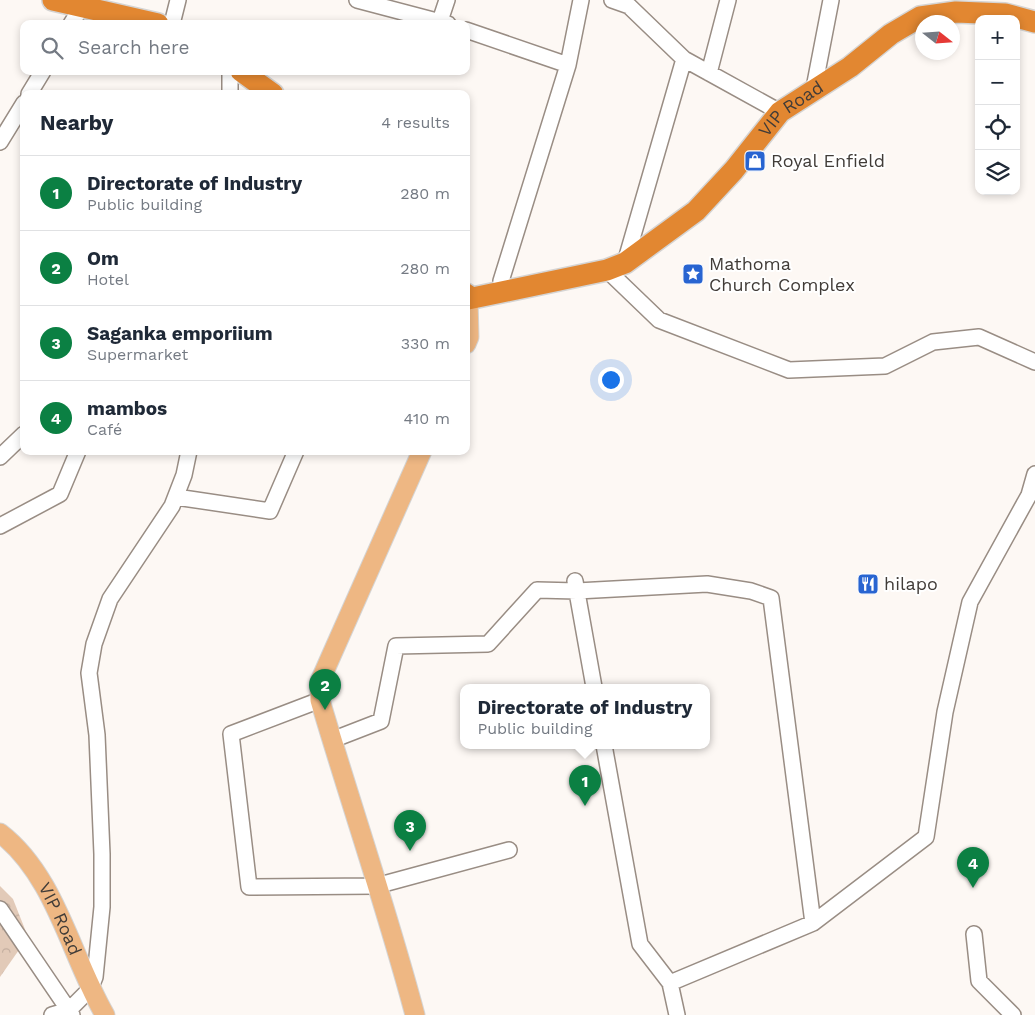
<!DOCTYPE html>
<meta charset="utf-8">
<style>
:root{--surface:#fff;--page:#f6f6f7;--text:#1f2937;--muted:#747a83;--line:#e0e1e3;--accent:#0b8043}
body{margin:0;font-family:"Work Sans",sans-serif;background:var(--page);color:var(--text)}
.controls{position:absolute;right:15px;top:15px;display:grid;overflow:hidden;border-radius:10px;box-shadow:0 2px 8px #0003}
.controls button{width:45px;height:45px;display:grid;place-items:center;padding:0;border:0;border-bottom:1px solid var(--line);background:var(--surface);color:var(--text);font:25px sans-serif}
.compass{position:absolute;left:915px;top:15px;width:45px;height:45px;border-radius:50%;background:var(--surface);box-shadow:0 2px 8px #0003;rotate:107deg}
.you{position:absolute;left:610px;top:379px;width:18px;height:18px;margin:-12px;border:4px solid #fff;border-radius:50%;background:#1a73e8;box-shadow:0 0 0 8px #1a73e833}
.badge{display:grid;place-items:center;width:32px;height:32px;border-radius:50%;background:var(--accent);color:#fff;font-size:16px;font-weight:700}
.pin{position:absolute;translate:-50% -41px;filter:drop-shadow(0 1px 2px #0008)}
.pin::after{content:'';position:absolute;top:26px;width:18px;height:15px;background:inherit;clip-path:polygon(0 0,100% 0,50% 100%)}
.popup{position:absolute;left:460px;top:684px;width:250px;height:65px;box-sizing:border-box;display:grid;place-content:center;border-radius:10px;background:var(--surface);filter:drop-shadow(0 1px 4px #0005);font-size:16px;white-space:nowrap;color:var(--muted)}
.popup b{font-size:19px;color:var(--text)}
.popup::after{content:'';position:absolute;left:50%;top:100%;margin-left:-10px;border:10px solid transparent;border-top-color:var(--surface)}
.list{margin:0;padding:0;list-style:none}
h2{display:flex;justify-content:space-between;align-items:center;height:65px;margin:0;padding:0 20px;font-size:21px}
h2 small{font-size:16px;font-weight:400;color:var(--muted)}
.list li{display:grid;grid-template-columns:32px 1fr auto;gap:15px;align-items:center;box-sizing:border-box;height:75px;padding:0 20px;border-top:1px solid var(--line)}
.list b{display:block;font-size:19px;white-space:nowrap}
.list p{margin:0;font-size:16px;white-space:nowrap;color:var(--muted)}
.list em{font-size:16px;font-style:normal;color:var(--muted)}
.icon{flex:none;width:28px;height:28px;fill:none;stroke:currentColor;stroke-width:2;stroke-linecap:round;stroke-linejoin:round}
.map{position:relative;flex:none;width:1035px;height:1015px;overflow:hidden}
.search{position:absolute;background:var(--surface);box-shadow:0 2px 8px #0003;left:20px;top:20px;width:450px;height:55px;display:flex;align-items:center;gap:12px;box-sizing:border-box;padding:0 18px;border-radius:10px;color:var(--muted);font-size:19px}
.panel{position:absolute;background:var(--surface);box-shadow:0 2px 8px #0003;left:20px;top:90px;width:450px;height:365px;border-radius:10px}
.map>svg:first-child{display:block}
.forest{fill:url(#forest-crowns)}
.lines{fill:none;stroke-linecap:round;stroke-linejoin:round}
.minor-casing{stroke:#998d84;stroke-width:18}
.major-casing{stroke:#d5d4d3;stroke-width:21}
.highway-casing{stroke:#d5d4d3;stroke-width:24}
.minor{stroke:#fff;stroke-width:15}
.major{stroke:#eeb783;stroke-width:19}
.highway{stroke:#e28731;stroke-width:21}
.labels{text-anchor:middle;stroke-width:4;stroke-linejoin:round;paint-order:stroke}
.street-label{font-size:18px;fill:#413c38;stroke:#fff}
.poi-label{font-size:18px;fill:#413c38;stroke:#fff;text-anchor:start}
</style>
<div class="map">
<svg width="1035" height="1015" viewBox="0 0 1035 1015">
<defs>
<pattern id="forest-crowns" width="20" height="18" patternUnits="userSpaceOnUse" patternTransform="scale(1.25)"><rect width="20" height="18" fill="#e2cab8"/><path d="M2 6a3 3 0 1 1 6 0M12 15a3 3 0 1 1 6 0" fill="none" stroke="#c3ae9f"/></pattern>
</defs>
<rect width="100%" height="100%" fill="#fdf8f4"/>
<path class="forest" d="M 0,886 L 13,899 L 28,937 L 0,977 Z"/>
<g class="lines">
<g class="minor-casing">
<path id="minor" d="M 357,0 L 448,24
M 612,0 L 629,6 L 684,59 L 625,263
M 440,21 L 447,0
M 71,24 L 81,8
M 172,24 L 178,0
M 466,30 L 568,65
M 684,59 L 780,112
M 230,71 L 230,94
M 709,73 L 728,0
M 814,88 L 831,0
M 29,94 L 43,71
M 0,142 L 24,103
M 607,270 L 659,320 L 789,370 L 885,366 L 933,342 L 979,337 L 1035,362
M 501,292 L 501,281 L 568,65 L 581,0
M 0,457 L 24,434
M 176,497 L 270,511 L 296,451
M 0,526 L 60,494 L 78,451
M 575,581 L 594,687
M 320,700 L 231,734 L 249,887 L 376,886 L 509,850
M 332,740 L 381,721 L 396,646 L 488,644 L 537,590 L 577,591 L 707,584 L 751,591 L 771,598 L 813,923
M 604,745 L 640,944 L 670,983 L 677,1015
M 0,909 L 72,1015
M 974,934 L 979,981 L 1013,1015
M 670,983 L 813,923 L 926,837 L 945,712 L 970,602 L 1029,495 L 1035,474
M 52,1015 L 69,1010 L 90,989 L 95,977 L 102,907 L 102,854 L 97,735 L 89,673 L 94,644 L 110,599 L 172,506 L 184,475 L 189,451"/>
</g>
<g class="major-casing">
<g id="major">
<path d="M 466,344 L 469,337 L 468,299"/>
<path id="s1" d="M 0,833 C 56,876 71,957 105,1015"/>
<path d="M 415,1015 C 387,909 351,805 320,700 L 320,681 L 422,451"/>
</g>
</g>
<g class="highway-casing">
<g id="highway">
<path d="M 53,0 L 158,24"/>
<path d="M 241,71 L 273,94"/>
<path id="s2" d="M 466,294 L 468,299 L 607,270 L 625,263 L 696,211 L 734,170 L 780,112 L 850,67 L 891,34 L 920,17 L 956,12 L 1005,14 L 1035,22"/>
</g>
</g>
<use href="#minor" class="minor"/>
<use href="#major" class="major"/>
<use href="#highway" class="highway"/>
</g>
<defs>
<g id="shop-square" transform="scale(1.125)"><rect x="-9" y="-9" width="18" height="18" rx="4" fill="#2864d1" stroke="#fff"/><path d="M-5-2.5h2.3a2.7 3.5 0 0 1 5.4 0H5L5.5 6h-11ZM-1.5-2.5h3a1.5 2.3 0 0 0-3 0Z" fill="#fff"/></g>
<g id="sight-square" transform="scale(1.125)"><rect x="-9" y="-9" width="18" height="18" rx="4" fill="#2864d1" stroke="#fff"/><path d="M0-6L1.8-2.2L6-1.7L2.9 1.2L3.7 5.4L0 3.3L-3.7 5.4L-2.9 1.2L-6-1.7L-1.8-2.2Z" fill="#fff"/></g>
<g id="restaurant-square" transform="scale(1.125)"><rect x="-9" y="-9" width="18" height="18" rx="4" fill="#2864d1" stroke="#fff"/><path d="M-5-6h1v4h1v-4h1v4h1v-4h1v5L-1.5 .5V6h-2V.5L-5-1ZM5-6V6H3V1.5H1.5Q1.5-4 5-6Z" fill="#fff"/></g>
</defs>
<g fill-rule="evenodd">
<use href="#shop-square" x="755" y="161"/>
<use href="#sight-square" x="693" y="274"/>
<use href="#restaurant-square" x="868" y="584"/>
</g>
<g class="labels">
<g class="street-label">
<text dy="6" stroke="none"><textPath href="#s2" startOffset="395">VIP Road</textPath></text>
<text dy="6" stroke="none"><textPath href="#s1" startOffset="106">VIP Road</textPath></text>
</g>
<g class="poi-label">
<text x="771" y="167">Royal Enfield</text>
<text x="709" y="270">Mathoma<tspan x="709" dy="21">Church Complex</tspan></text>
<text x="884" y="590">hilapo</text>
</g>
</g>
</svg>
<div class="controls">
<button>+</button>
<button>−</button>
<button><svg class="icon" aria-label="locate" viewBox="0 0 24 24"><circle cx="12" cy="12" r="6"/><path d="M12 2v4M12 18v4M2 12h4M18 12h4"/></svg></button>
<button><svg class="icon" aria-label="layers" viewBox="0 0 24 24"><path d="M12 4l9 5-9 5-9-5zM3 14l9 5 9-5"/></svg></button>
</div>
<svg class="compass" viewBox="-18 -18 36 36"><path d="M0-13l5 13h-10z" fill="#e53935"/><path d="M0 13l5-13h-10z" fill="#747a83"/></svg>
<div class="you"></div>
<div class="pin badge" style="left:585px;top:806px">1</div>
<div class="popup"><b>Directorate of Industry</b>Public building</div>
<div class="pin badge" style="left:325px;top:710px">2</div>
<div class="pin badge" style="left:410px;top:851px">3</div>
<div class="pin badge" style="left:973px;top:888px">4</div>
<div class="search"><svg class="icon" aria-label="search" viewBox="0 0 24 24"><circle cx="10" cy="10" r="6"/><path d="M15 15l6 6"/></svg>Search here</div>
<section class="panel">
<h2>Nearby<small>4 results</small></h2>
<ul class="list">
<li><span class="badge">1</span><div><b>Directorate of Industry</b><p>Public building</p></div><em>280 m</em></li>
<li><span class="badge">2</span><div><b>Om</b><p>Hotel</p></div><em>280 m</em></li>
<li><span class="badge">3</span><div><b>Saganka emporiium</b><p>Supermarket</p></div><em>330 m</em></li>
<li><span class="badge">4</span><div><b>mambos</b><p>Café</p></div><em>410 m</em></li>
</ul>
</section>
</div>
